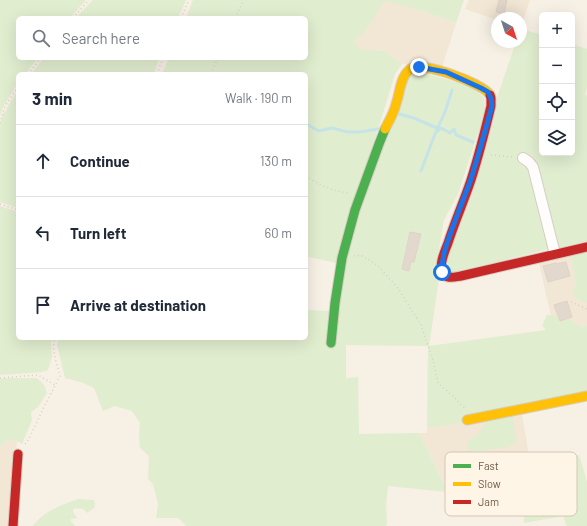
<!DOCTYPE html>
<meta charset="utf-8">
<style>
:root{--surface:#fff;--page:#f2f2f3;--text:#1f2937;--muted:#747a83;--line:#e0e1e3}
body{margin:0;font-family:Barlow,sans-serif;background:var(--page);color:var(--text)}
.controls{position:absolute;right:12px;top:12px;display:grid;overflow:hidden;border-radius:6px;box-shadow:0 4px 16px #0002}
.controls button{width:36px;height:36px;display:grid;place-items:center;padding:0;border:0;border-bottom:1px solid var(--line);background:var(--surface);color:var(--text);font:20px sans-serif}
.compass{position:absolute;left:491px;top:12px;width:36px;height:36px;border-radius:50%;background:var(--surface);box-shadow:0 4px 16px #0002;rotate:141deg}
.stop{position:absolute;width:12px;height:12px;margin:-9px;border:3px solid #1a73e8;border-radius:50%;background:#fff}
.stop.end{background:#1a73e8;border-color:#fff;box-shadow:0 1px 4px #0008}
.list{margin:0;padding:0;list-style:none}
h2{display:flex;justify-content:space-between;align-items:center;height:52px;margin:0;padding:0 16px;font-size:17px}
h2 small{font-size:13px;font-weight:400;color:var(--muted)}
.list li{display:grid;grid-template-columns:26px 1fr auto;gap:12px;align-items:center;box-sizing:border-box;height:72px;padding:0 16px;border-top:1px solid var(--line)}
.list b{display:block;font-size:15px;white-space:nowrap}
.list em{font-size:13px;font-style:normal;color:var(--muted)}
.icon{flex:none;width:22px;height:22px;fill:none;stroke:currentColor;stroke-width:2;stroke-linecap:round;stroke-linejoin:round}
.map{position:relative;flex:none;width:587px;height:526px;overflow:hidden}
.search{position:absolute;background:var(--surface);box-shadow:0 4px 16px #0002;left:16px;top:16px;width:292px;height:44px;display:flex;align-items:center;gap:10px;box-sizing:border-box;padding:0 14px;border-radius:6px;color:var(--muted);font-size:15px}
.panel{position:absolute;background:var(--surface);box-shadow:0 4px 16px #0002;left:16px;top:72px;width:292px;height:268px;border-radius:6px}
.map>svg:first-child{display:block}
.residential{fill:#f2e6d5}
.green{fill:#e1edcf}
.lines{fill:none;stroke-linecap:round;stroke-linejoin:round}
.stream{stroke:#c6e4e6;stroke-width:3}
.building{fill:#e3d8cd;stroke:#dfd3c7}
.street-casing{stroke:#d7cdc4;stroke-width:12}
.fast-casing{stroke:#d7ccc2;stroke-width:11}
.slow-casing{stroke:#d7ccc2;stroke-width:11}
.jam-casing{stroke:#d7ccc2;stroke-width:11}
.path{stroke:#d8cfc8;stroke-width:1.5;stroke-dasharray:1 3;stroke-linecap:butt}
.street{stroke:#fefdfb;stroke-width:10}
.fast{stroke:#4caf50;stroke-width:9}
.slow{stroke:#ffc107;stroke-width:9}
.jam{stroke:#c62828;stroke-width:9}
.route{stroke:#1a73e8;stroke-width:5}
.key{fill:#fff5e6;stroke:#d5c6b6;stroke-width:1}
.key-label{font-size:11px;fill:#745745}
</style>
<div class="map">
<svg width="587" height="526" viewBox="0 0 587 526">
<rect width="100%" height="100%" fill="#f6f0e5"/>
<path class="residential" d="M 384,0 L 416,9 L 456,23 L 442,67 L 402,64 L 385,51 L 358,49 L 354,41 L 365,31 Z
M 469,0 L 530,0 L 521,27 L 521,18 L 497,18 L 497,20 L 465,9 Z
M 571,254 L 587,287 L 587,326 L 554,329 L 539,263 Z
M 522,415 L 534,485 L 486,490 L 453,501 L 419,433 L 427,433 L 427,428 Z
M 7,440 L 17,441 L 11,508 L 11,526 L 0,526 L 0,447 Z"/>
<path class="green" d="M 0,0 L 86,0 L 70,18 L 18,18 L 18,58 L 38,58 L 25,74 L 18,74 L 18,83 L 4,105 L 0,116 Z
M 93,0 L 186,0 L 178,18 L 76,18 Z
M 193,0 L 464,0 L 456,23 L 416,9 L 384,1 L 378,12 L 365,32 L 354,41 L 359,49 L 385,51 L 402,64 L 395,74 L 337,263 L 309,257 L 306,258 L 306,74 L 162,74 L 169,58 L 306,58 L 306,18 L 186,18 Z
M 521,29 L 542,35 L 542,153 L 572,153 L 572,44 L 587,49 L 587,88 L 585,96 L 587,95 L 587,244 L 557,251 L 532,155 L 528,167 L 552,248 L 447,275 L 449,238 L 516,42 L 521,42 Z
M 44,58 L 159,58 L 154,74 L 31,74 Z
M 415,71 L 472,86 L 484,98 L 485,112 L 458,194 L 444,220 L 435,271 L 439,279 L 429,346 L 546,330 L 542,326 L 547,315 C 563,316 568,315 579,327 L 587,326 L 587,393 L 464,423 L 427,428 L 428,346 L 346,345 L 346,378 L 358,377 L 359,434 L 419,433 L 448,492 L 388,486 L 386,507 L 387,525 L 385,526 L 186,526 L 178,518 L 156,518 L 158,504 L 153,484 L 148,479 L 149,456 L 140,448 L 139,436 L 140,423 L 132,411 L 115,406 L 103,411 L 94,388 L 81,382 L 65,378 L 57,345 L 59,338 L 306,338 L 306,310 L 329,311 L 356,223 L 408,76 Z
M 18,90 L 18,208 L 0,202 L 0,123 L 4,112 L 5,113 L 8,106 Z
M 0,206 L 18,212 L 18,338 L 52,338 L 51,343 L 52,357 L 48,370 L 42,372 L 0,375 Z
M 587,251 L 587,303 C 578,300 573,298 573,288 L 576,287 L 571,254 Z
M 3,378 L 37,378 L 44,385 L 47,393 L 38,407 L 31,412 L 32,420 L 22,444 L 17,441 L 7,440 L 0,447 L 0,379 Z
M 512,414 L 516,442 L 508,447 L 484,450 L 485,468 L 481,470 L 469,450 L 467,442 L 478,434 L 491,415 Z
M 579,455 L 587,482 L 587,526 L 567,526 L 563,516 L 524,523 L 523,486 L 534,485 L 531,469 Z
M 78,499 L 94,500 L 95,507 L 90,511 L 87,513 L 83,509 L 74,508 L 73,512 L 77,518 L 71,519 L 71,521 L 75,526 L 33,526 C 44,511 61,505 78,499 Z"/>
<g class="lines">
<path class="stream" d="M 399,114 L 414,118 L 437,128
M 306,124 L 319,131 L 332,128 L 348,132 L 359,132 L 378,129
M 436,132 L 441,128 L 450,133 L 454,129 L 456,135 L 473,142
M 421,171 L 435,134 L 445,112 L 452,90"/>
</g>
<path class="building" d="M 499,0 L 507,0 L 504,14 L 496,12 Z
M 410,232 L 421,234 L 414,262 L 411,262 L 409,271 L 402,269 Z
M 566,262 L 570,276 L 548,282 L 543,266 L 556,263 L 556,264 Z
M 567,301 L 572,317 L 560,321 L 554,305 Z"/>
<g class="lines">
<g class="street-casing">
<path id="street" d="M 523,158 L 529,162 L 533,167 L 555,254"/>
</g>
<g class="fast-casing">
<path id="fast" d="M 331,343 L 335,303 L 342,258 L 355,210 L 379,144 L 385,129"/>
</g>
<g class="slow-casing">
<path id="slow" d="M 385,129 C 389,121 394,113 396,104 C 400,93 400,78 409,70 C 418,59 483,83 490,95
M 467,420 L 587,396"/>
</g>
<g class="jam-casing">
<path id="jam" d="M 490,95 L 491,98 L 491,106 C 485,131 479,155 471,180 C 464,201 455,221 448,243 C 445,251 439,263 442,272 C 445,280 455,277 461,276 L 587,247
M 13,526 L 18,454"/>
</g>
<path class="path" d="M 73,18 L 89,0
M 181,18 L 189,0
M 235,18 L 244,0
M 28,74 L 41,58
M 157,74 L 163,58
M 211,74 L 218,58
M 0,123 L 5,106 L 18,87
M 491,155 L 513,157
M 306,176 C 317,184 335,192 349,193
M 0,204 L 18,210
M 354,256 L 361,255 L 377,265 L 398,288 L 421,325 L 433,360 L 438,383 L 453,396 L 461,405 L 466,408
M 571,302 L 587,309
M 0,378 L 38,375 L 55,385
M 25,444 L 29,439 L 43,409 L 60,376 C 57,364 51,350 55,338"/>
<use href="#street" class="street"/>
<use href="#fast" class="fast"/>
<use href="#slow" class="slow"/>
<use href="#jam" class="jam"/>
</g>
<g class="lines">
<path class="route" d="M 419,67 L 446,72 L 481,88 L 488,92 L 491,98 L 492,106 C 485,131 478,157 470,182 C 466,192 462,203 458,213 C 452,230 441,254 442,272"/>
</g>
<rect x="445" y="452" width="132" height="64" rx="6" class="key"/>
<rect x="453" y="464" width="18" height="4" fill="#4caf50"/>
<rect x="453" y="482" width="18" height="4" fill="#ffc107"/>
<rect x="453" y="500" width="18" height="4" fill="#c62828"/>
<g class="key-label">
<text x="478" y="470">Fast</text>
<text x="478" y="488">Slow</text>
<text x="478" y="506">Jam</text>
</g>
</svg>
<div class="controls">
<button>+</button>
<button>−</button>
<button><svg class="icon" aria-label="locate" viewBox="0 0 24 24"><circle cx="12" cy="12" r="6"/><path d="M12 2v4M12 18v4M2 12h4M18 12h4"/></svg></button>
<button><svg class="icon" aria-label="layers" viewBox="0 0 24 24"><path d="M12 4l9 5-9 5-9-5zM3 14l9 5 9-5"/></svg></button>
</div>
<svg class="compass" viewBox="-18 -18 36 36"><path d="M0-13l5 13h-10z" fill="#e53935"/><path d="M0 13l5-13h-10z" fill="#747a83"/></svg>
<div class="stop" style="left:442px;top:272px"></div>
<div class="stop end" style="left:419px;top:67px"></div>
<div class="search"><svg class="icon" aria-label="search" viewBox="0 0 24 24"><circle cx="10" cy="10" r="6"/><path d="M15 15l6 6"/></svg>Search here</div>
<section class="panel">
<h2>3 min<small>Walk · 190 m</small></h2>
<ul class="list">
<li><svg class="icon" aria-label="ahead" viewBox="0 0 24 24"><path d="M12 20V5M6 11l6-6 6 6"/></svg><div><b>Continue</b></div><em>130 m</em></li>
<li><svg class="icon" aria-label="left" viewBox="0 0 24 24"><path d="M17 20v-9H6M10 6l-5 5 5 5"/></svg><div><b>Turn left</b></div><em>60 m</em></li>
<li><svg class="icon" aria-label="arrive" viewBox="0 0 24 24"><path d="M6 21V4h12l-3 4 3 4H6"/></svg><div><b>Arrive at destination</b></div></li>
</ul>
</section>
</div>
